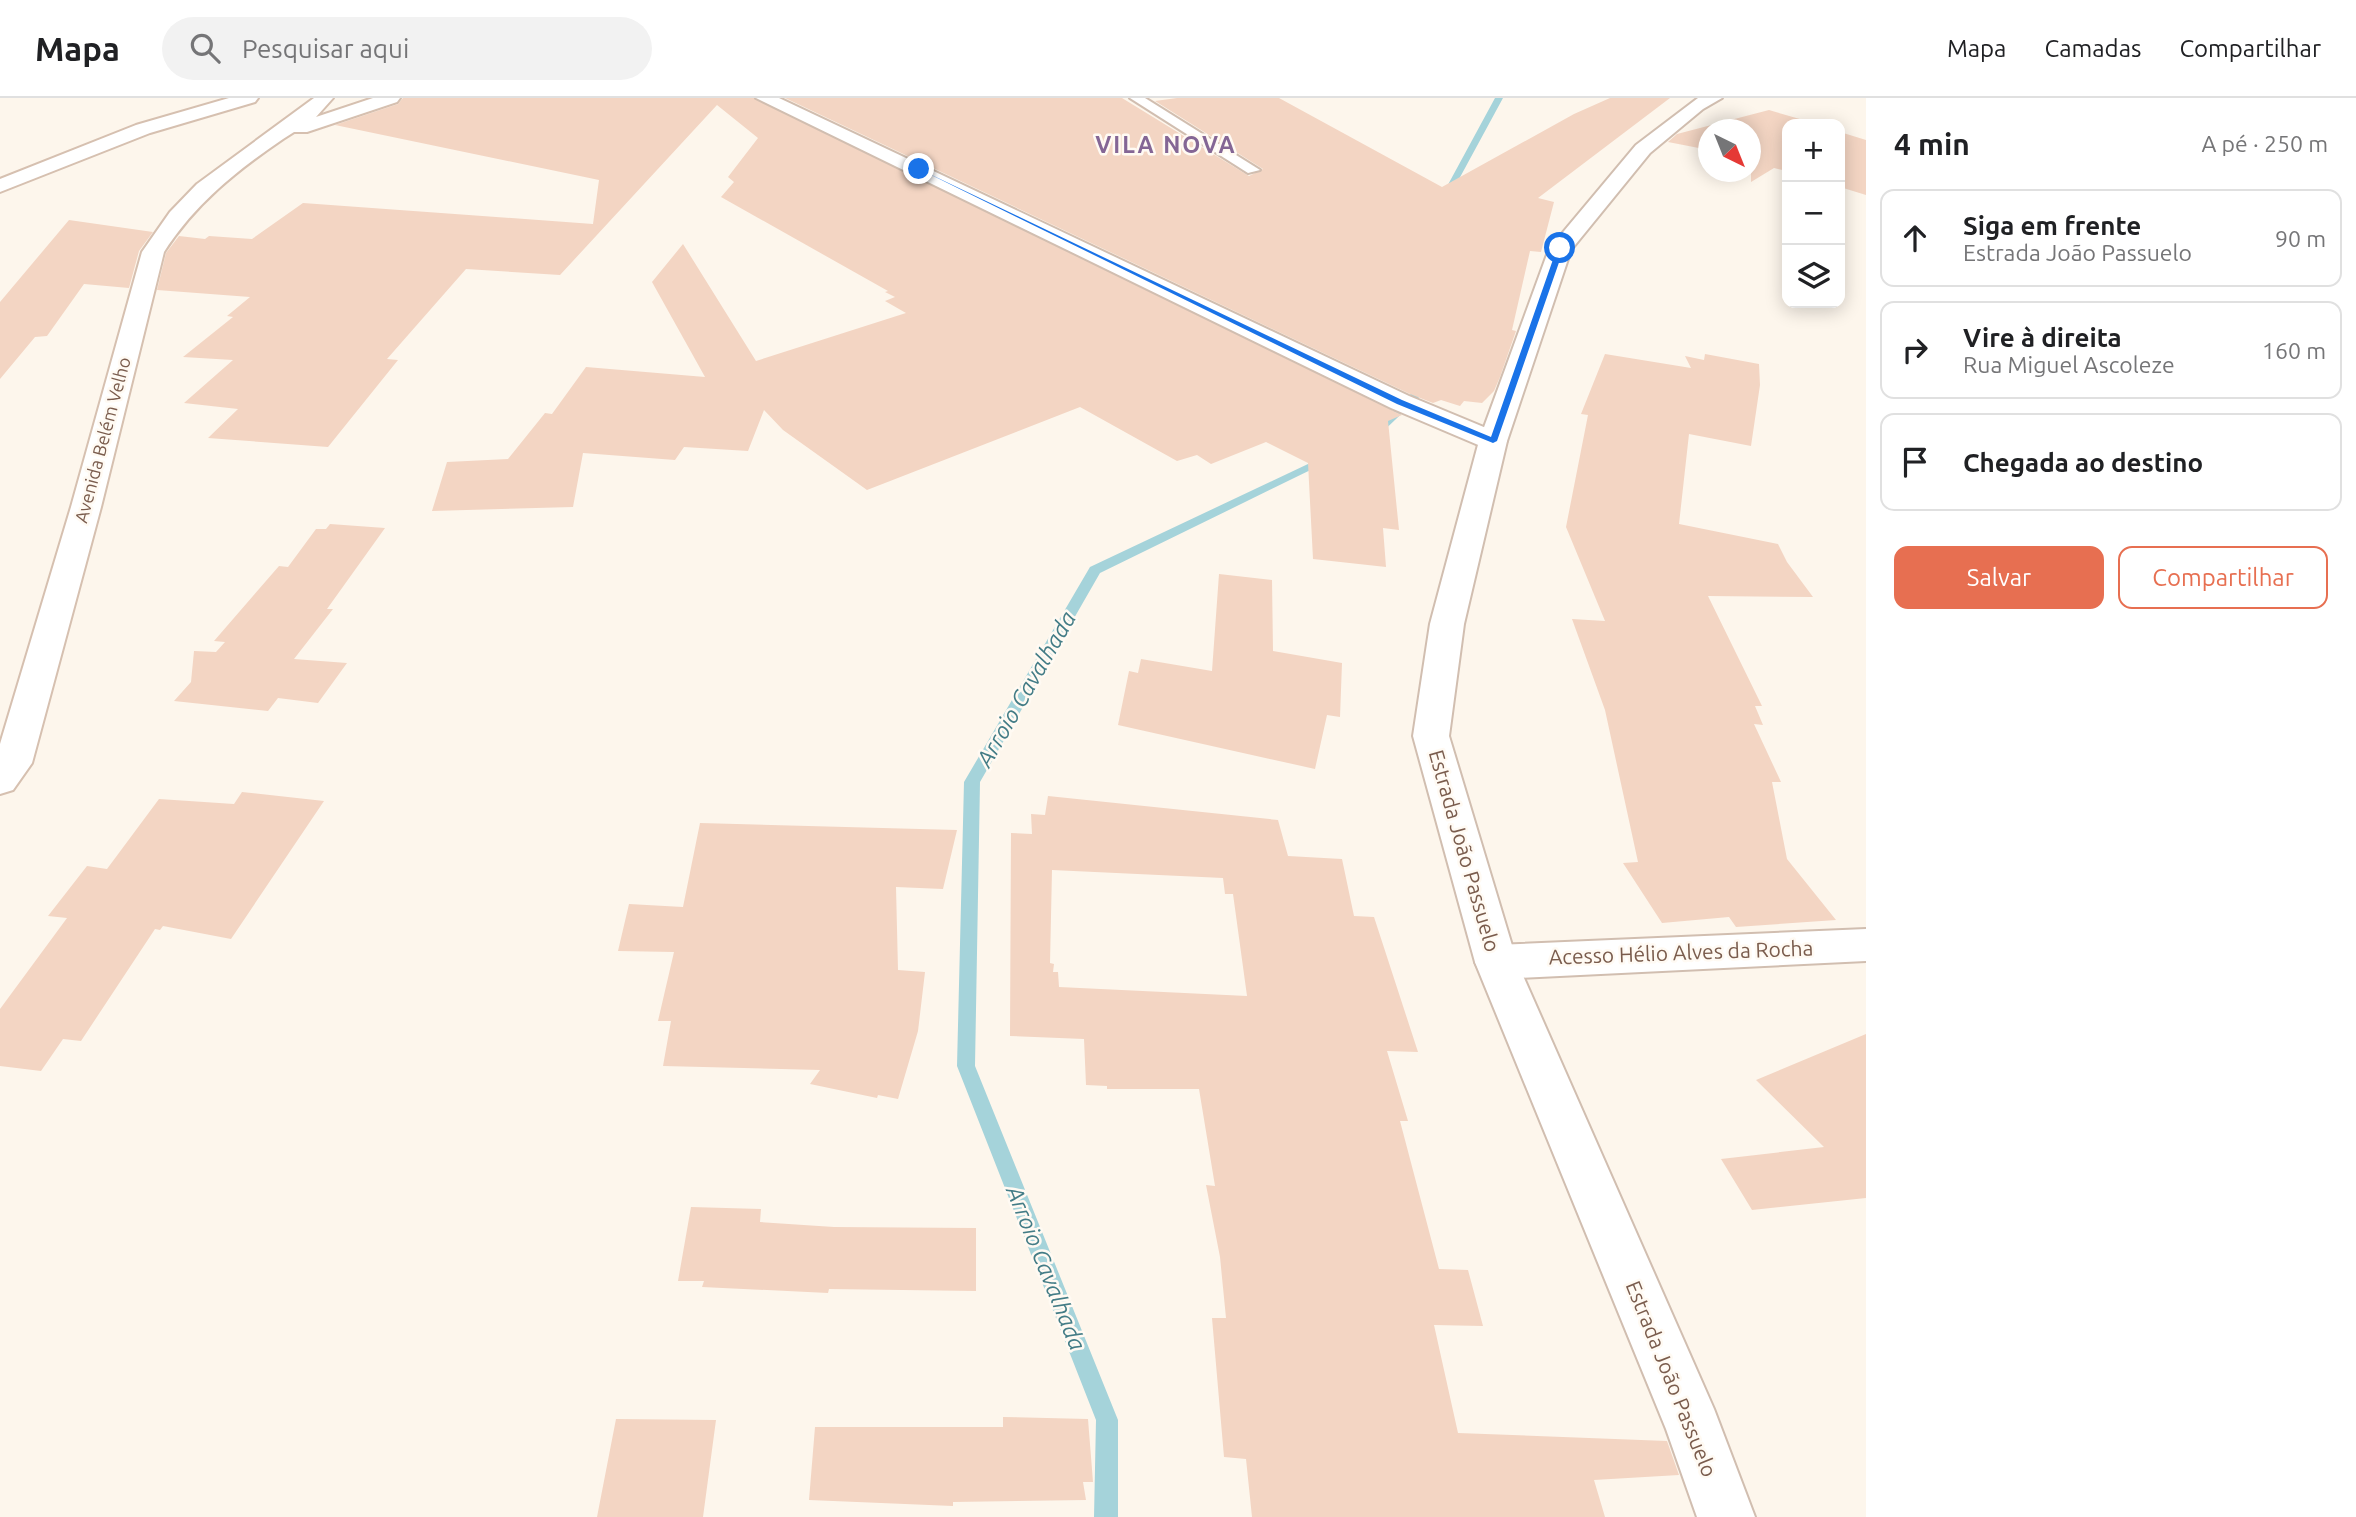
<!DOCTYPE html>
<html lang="pt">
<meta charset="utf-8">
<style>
:root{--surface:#fff;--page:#f2f2f2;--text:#202124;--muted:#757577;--line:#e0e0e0;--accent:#e76f51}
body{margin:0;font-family:Ubuntu,sans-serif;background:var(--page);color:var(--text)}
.controls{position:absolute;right:21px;top:21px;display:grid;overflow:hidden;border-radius:14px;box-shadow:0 4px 18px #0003}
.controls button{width:63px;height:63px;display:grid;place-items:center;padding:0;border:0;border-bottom:2px solid var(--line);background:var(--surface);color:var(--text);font:35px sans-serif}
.compass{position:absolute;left:1698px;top:21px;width:63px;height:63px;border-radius:50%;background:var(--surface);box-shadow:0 4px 18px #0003;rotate:137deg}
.stop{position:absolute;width:21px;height:21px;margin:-16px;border:5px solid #1a73e8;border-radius:50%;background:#fff}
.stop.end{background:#1a73e8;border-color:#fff;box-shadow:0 2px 7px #0008}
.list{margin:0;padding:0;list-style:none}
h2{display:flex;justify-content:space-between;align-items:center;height:91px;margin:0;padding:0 28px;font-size:30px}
h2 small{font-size:23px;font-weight:400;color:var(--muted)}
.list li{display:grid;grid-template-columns:46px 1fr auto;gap:21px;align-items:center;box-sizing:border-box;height:98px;margin:0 14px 14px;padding:0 14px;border:2px solid var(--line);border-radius:14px}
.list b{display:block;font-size:26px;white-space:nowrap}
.list p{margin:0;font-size:23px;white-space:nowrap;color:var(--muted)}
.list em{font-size:23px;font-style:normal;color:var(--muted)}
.actions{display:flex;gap:14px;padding:21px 28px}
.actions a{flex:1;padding:16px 0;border:2px solid var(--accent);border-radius:14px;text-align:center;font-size:24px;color:var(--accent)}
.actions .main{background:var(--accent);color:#fff}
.icon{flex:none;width:38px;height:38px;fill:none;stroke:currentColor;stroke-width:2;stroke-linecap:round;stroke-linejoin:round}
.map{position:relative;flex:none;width:1866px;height:1419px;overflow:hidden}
header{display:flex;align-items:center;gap:42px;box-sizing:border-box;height:98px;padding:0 35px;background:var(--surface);border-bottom:2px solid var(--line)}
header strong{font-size:33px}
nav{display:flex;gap:38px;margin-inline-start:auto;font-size:24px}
.search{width:490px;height:63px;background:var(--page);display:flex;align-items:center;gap:18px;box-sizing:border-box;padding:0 24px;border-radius:38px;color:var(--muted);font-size:26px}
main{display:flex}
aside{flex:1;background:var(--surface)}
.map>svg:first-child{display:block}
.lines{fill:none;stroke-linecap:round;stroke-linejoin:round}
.stream{fill:#a5d3da;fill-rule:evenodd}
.building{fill:#f3d5c3;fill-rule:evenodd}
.service-casing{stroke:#d1beb0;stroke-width:4}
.minor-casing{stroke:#d1beb0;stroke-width:4}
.tertiary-casing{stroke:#d1beb0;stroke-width:4}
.secondary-casing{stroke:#d6c0b0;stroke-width:4}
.service{fill:#fff;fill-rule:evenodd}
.minor{fill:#fff;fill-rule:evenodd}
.tertiary{fill:#fff;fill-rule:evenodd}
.secondary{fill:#fff;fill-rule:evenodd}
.route{fill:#1a73e8}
.labels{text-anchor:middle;stroke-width:5;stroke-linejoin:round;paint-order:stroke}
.far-street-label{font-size:18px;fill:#7a5c4d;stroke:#fffaf3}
.street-label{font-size:21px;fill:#7a5c4d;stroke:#fffaf3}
.far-district-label{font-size:23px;font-weight:bold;letter-spacing:2px;fill:#846695;stroke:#fffaf3}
.water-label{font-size:23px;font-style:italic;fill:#437c86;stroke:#fffaf3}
</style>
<header>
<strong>Mapa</strong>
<div class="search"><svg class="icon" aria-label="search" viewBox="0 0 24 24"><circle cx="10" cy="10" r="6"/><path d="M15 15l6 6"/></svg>Pesquisar aqui</div>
<nav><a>Mapa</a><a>Camadas</a><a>Compartilhar</a></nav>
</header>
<main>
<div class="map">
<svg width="1866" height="1419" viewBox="0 0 1866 1419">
<rect width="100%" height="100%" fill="#fdf6ec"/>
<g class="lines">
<path class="stream" d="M 1495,0 L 1503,0 L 1452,94 L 1452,100 L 1445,102 L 1444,94 Z
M 1426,282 L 1435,284 L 1376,340 L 1368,340 L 1368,336 Z
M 1327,357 L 1333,360 L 1331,362 L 1100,475 L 980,684 L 975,968 L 1118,1322 L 1118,1419 L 1094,1419 L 1096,1322 L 957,968 L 964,684 L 1090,469 Z"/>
</g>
<path class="building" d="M 403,0 L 754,0 L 1402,317 L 1388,323 L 1399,432 L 1383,430 L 1386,469 L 1313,461 L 1308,365 L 1266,344 L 1211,366 L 1197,357 L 1177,363 L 1080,309 L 867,392 L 783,332 L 764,312 L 748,353 L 684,349 L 675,362 L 583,355 L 573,409 L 432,413 L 447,364 L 508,361 L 545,315 L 552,316 L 586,269 L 705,279 L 652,184 L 683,146 L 756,263 L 906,215 L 885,203 L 895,199 L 885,194 L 888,193 L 721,99 L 734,84 L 728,79 L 758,40 L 717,7 L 560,177 L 466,171 L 387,261 L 398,262 L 328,349 L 208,340 L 238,311 L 184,305 L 233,262 L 183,259 L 233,219 L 227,218 L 250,199 L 157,192 L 166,155 L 179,138 L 205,141 L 209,138 L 252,141 L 303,105 L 593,126 L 599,82 L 335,27 L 398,6 Z
M 785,0 L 1122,0 L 1249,78 L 1263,71 L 1155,3 L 1177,0 L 1279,0 L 1442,89 L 1574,16 L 1610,0 L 1670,0 L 1538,100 L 1554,104 L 1541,154 L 1530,153 L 1512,232 L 1516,233 L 1500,279 L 1494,293 L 1482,305 L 1464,303 L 1460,308 L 1441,302 L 1433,305 L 1410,296 Z
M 1769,12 L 1817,26 L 1787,26 L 1787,73 L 1774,70 L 1751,84 L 1751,32 L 1709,32 L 1709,52 L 1668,44 L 1677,36 Z
M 1840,34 L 1866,42 L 1866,97 L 1840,89 Z
M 69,122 L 153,134 L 139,153 L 129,190 L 84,186 L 47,238 L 35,239 L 0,281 L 0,204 Z
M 1605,256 L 1691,270 L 1685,258 L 1704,262 L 1705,256 L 1759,266 L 1760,287 L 1751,348 L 1689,336 L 1679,426 L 1778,446 L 1787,464 L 1813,499 L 1708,498 L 1762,608 L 1755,608 L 1763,627 L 1754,626 L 1781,684 L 1772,684 L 1787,761 L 1836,822 L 1736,829 L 1729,819 L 1662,825 L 1623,765 L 1638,764 L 1605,612 L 1572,521 L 1605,523 L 1566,429 L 1588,317 L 1581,316 Z
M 330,426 L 385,430 L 327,511 L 333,511 L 294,561 L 347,565 L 318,605 L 278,600 L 268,613 L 174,603 L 191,584 L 194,553 L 216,554 L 225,544 L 214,543 L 279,468 L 288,469 L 316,431 L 326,431 Z
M 1219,476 L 1272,482 L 1273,553 L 1342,565 L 1340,619 L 1327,617 L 1315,671 L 1118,627 L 1129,573 L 1138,575 L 1141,561 L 1212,573 Z
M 242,694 L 324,703 L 231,841 L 163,828 L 160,832 L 155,831 L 81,943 L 63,941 L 41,973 L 0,968 L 0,911 L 67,820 L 48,818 L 87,768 L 107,771 L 159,701 L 234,706 Z
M 1048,698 L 1278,722 L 1288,758 L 1342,761 L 1354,818 L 1374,819 L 1418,954 L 1387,953 L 1408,1023 L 1400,1023 L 1439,1171 L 1468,1172 L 1483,1228 L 1434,1227 L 1458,1335 L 1667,1343 L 1679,1377 L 1594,1382 L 1605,1419 L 1252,1419 L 1246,1361 L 1224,1359 L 1212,1220 L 1226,1220 L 1220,1159 L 1206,1087 L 1215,1088 L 1199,991 L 1107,991 L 1107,988 L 1086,987 L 1084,941 L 1010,938 L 1011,735 L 1032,736 L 1031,716 L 1045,717 ZM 1052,772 L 1223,780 L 1225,796 L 1233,796 L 1247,898 L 1059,889 L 1058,874 L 1053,874 L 1054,866 L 1050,865 Z
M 700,725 L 957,732 L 943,791 L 896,789 L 898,872 L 925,874 L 918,933 L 898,1001 L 878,997 L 877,1000 L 810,986 L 820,972 L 663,968 L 671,923 L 658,923 L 674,854 L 618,853 L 629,806 L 683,809 Z
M 1866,936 L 1866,1100 L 1752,1112 L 1721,1061 L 1824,1049 L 1756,982 Z
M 691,1109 L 761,1111 L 760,1124 L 834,1129 L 976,1130 L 976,1193 L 829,1191 L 828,1195 L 702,1189 L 704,1183 L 678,1183 Z
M 1003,1319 L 1088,1321 L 1093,1384 L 1083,1384 L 1086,1402 L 953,1404 L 953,1408 L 809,1402 L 815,1329 L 1003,1329 Z
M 616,1321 L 716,1322 L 703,1419 L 597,1419 Z"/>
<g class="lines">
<g class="service-casing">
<path id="service" d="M 1130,0 L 1145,0 L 1260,72 L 1248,75 Z"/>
</g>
<g class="minor-casing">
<path id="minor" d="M 756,0 L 779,0 L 1409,298 L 1503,337 L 1507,343 L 1503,349 L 1493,351 L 1483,349 L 1391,310 Z
M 1866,831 L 1866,863 L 1496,881 L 1481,876 L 1475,864 L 1481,852 L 1496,847 Z"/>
</g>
<g class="tertiary-casing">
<path id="tertiary" d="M 1698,0 L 1722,0 L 1703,11 L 1650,55 L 1571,152 L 1507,343 L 1464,526 L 1449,638 L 1517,864 L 1714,1311 L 1755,1419 L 1697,1419 L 1666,1331 L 1475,864 L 1413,638 L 1430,526 L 1479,343 L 1549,151 L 1636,47 Z"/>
</g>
<g class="secondary-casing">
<path id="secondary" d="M 229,0 L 258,0 L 255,4 L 150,35 L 0,94 L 0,81 L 136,27 Z
M 314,0 L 333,0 L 316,19 L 373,0 L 400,0 L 397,4 L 307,34 L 294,34 L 283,41 C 236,73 195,106 164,154 L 101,409 L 32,665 L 13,692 L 0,696 L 0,646 L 71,409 L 142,154 L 170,114 L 197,86 Z"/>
</g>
<use href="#service" class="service"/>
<use href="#minor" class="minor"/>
<use href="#tertiary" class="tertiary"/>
<use href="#secondary" class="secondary"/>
</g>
<path class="route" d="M 917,70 L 1402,302 L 1491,339 L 1557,150 L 1564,150 L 1497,343 L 1493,345 L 1397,306 Z"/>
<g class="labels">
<g class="far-street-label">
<text transform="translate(103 342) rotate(-75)" y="6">Avenida Belém Velho</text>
</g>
<g class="street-label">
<text transform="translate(1464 753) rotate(74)" y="7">Estrada João Passuelo</text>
<text transform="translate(1681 855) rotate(-2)" y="7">Acesso Hélio Alves da Rocha</text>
<text transform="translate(1671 1281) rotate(68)" y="7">Estrada João Passuelo</text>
</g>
<g class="far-district-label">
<text x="1166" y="55">VILA NOVA</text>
</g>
<g class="water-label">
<text transform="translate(1026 591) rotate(-60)" y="8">Arroio Cavalhada</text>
<text transform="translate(1046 1170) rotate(68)" y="8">Arroio Cavalhada</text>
</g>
</g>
</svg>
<div class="controls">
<button>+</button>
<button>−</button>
<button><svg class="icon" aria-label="layers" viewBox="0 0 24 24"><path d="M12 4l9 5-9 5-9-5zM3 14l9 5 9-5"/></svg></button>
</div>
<svg class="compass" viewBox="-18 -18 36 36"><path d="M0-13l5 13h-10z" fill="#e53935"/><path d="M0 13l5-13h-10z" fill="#757577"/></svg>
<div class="stop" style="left:1560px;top:150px"></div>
<div class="stop end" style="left:919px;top:71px"></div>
</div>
<aside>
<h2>4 min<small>A pé · 250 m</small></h2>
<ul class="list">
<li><svg class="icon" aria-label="ahead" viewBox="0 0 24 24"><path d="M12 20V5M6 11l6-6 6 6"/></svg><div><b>Siga em frente</b><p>Estrada João Passuelo</p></div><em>90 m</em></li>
<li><svg class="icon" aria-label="right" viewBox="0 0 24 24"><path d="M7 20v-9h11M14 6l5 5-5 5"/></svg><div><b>Vire à direita</b><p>Rua Miguel Ascoleze</p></div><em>160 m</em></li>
<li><svg class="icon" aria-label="arrive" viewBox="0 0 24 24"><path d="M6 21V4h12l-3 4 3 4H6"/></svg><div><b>Chegada ao destino</b></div></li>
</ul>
<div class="actions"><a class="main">Salvar</a><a>Compartilhar</a></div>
</aside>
</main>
